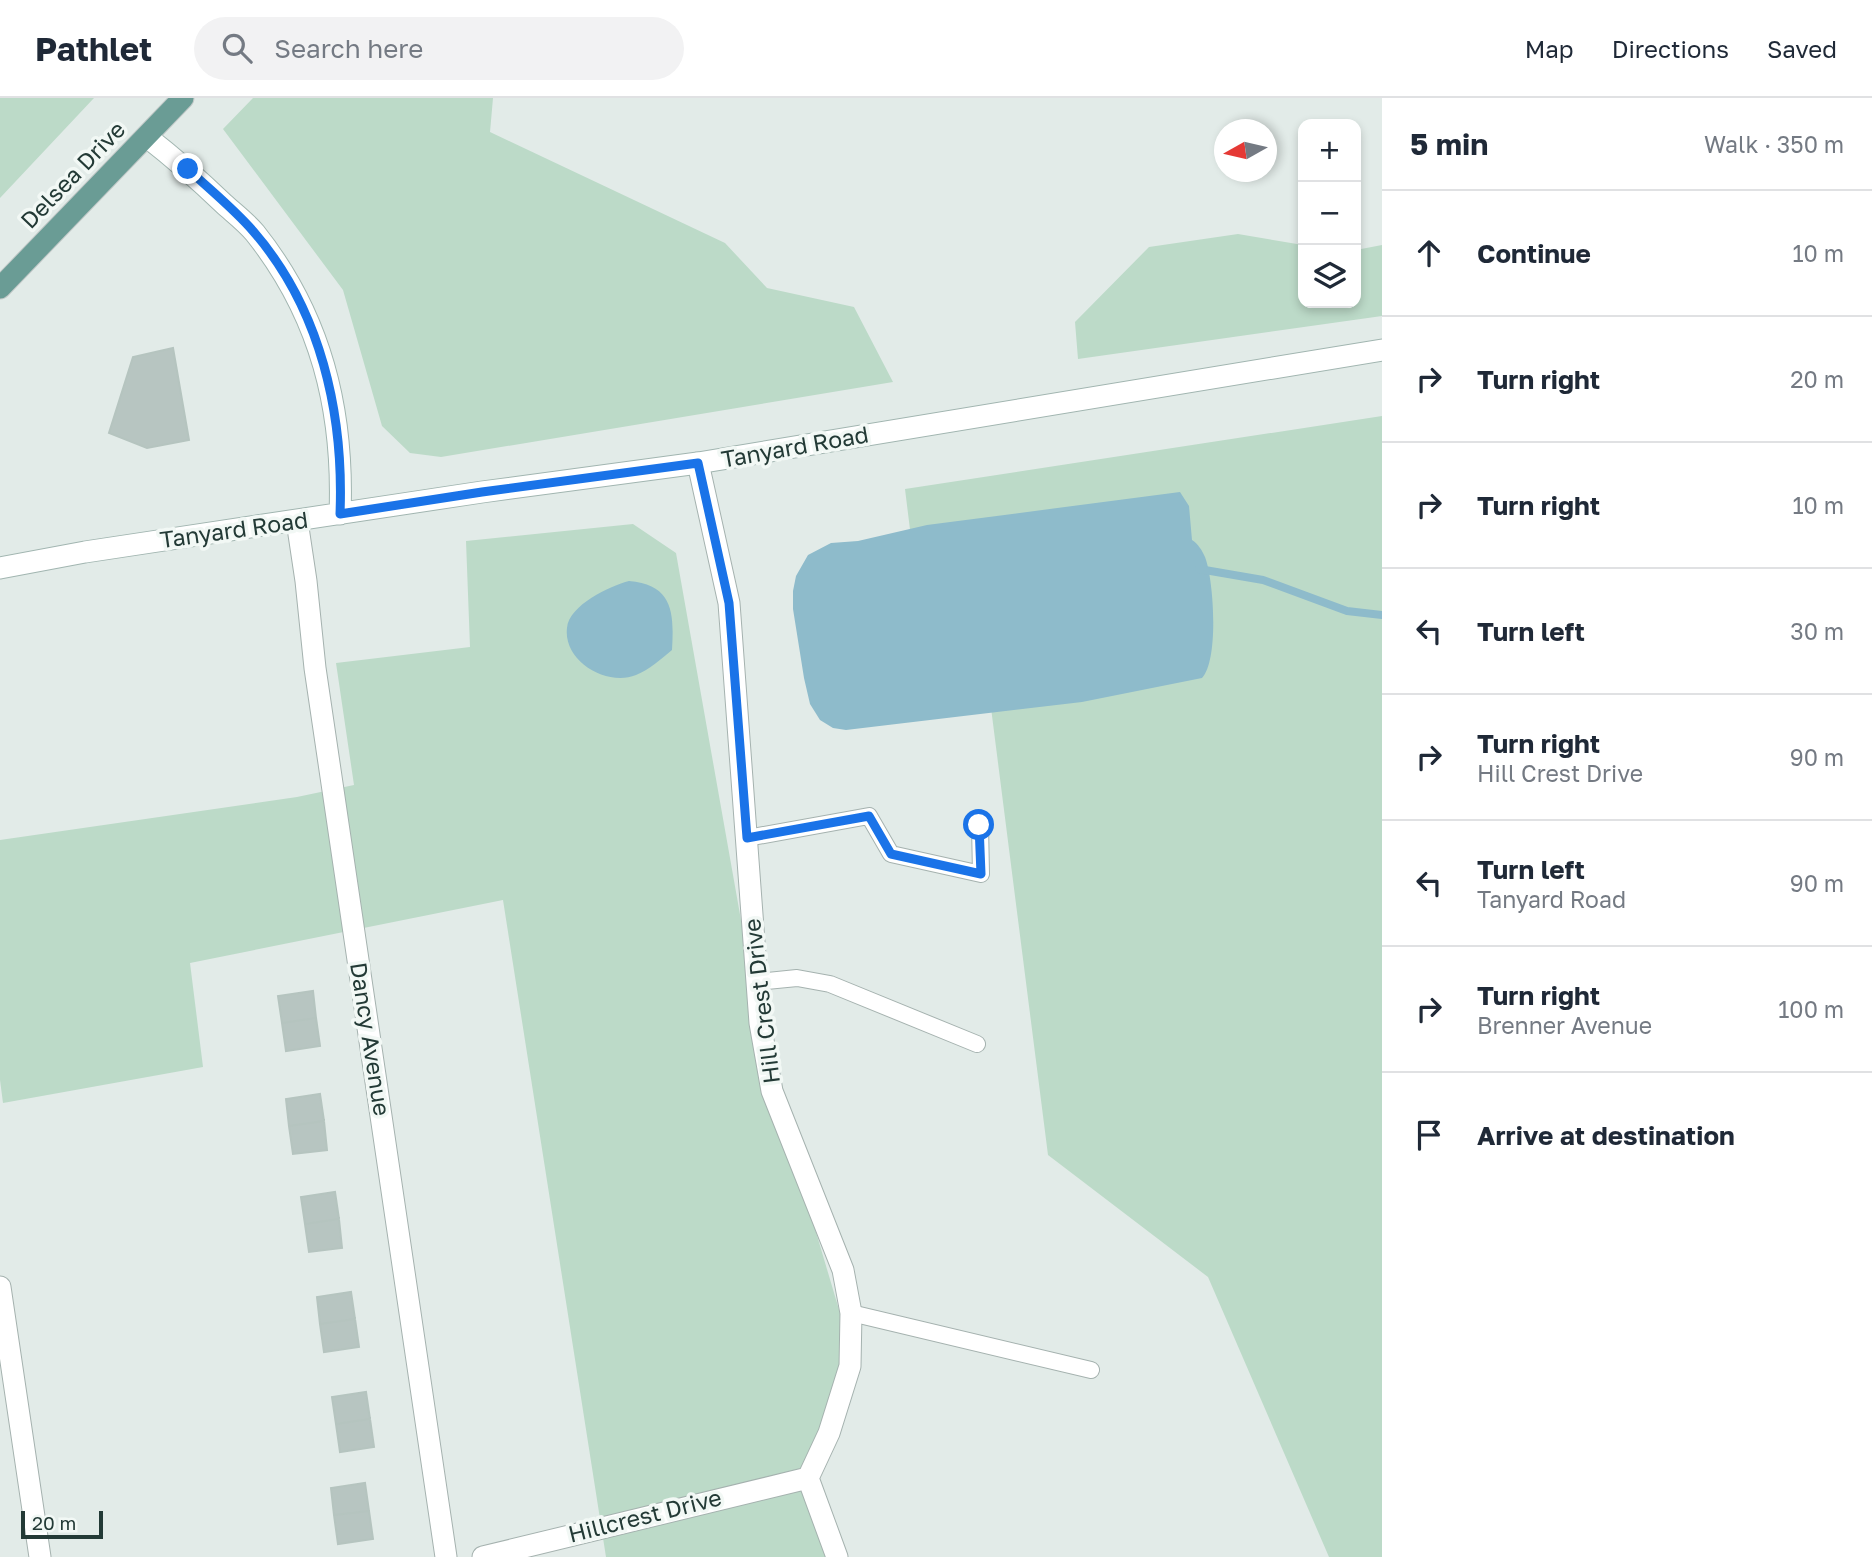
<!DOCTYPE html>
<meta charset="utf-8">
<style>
:root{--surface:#fff;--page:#f2f2f3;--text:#1f2937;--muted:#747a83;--line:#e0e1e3}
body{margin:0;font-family:"Golos Text",sans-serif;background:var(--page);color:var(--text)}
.controls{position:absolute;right:21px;top:21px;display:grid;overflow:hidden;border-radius:14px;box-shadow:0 4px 10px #0003}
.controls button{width:63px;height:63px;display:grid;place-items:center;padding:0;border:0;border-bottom:2px solid var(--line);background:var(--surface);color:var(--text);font:35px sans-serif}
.compass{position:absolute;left:1214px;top:21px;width:63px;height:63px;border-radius:50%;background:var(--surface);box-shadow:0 4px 10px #0003;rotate:262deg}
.scale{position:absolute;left:21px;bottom:18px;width:82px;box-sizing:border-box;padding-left:7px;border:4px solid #233a36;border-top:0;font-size:19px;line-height:24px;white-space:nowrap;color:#233a36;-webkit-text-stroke:5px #f2f8f5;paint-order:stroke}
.stop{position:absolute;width:21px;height:21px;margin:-16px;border:5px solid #1a73e8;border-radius:50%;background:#fff}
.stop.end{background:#1a73e8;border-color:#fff;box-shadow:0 2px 7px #0008}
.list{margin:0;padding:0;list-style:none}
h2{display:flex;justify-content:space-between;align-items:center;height:91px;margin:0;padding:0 28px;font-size:30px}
h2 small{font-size:23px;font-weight:400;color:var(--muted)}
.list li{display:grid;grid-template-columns:46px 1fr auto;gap:21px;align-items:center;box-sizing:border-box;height:126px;padding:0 28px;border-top:2px solid var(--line)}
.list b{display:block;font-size:26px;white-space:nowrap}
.list p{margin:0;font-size:23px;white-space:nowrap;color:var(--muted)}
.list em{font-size:23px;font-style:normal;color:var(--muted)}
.icon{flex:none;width:38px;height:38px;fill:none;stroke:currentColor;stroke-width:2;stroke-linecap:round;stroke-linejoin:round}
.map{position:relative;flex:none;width:1382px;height:1459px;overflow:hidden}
header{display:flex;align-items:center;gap:42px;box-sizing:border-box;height:98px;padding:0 35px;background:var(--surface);border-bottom:2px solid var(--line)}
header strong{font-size:33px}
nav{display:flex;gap:38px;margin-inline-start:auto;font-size:24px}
.search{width:490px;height:63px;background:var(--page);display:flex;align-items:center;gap:18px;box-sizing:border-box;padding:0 24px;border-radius:38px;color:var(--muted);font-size:26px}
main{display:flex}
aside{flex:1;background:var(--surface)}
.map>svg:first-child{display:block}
.green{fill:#bcdac8}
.water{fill:#8ebbcb}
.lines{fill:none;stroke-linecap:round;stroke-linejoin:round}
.stream{stroke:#8ebbcb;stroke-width:8}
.building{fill:#b7c5c1;stroke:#b5c4bf;stroke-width:2}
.lane-casing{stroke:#a5b2af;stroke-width:18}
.street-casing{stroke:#a5b2af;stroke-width:23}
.secondary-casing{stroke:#a1b5b0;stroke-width:23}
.primary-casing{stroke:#c1c8c7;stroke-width:23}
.lane{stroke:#fff;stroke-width:16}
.street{stroke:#fff;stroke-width:21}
.secondary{stroke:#fff;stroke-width:21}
.primary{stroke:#6a9c95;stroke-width:21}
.route{stroke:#1a73e8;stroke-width:9}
.labels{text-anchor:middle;stroke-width:7;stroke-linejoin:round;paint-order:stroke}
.street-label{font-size:23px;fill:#233a36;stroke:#f2f8f5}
</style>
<header>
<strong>Pathlet</strong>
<div class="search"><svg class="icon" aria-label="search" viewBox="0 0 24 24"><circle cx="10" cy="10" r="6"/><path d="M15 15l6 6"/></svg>Search here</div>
<nav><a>Map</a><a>Directions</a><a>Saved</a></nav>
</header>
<main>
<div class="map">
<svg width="1382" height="1459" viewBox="0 0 1382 1459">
<rect width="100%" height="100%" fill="#e2ebe8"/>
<path class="green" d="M 0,0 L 94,0 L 0,100 Z
M 253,0 L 493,0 L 490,34 L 725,145 L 767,190 L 854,209 L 893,284 L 441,359 L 410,355 L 382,328 L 343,192 L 223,31 Z
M 1238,136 L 1303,147 L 1303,205 L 1356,205 L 1356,152 L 1382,147 L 1382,218 L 1078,261 L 1075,224 L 1149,149 Z
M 1382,318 L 1382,1459 L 1329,1459 L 1208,1179 L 1048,1057 L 990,602 L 914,464 L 905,391 Z
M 633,426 L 676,455 L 767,969 L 848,1242 L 810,1381 L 843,1459 L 606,1459 L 503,802 L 190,865 L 203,969 L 3,1005 L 0,982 L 0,742 L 297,699 L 354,687 L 336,565 L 470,549 L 466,443 Z"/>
<path class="water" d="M 1180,394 L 1189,408 L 1192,442 C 1198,446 1202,452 1205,459 C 1214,482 1219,563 1202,580 L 1082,604 L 846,632 L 833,630 L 820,622 L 810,606 L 804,580 L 793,511 L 793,493 L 796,478 L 808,457 L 831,445 L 858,443 L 927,427 Z
M 629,483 C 674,487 674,516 672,552 C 661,561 649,572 636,577 C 607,589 563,563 567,530 C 569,507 610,488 629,483 Z"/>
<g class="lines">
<path class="stream" d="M 1199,471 L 1263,482 L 1347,513 L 1382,517"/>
</g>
<path class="building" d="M 173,250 L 189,342 L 147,350 L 109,335 L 133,259 Z
M 313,893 L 316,920 L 282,925 L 278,898 Z
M 316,920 L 320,948 L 286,953 L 282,925 Z
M 320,996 L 324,1023 L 289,1028 L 286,1001 Z
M 324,1023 L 327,1052 L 293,1056 L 289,1028 Z
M 335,1094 L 339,1121 L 305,1126 L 301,1099 Z
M 339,1121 L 342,1150 L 309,1154 L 305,1126 Z
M 351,1194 L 355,1221 L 320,1226 L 317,1199 Z
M 355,1221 L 359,1249 L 324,1254 L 320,1226 Z
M 366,1294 L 370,1321 L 336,1326 L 332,1299 Z
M 370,1321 L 374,1349 L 340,1354 L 336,1326 Z
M 365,1385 L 369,1413 L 334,1417 L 331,1390 Z
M 369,1413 L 373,1441 L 338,1446 L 334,1417 Z"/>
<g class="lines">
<g class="lane-casing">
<path id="lane" d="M 747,740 L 869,718 L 891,756 L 981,776 L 980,727
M 757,884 L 797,880 L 830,886 L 977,946
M 851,1215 L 1091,1272"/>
</g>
<g class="street-casing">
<path id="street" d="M 698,365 L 729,505 L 760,925 L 772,993 L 843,1172 L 851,1215 L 850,1268 L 829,1335 L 808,1380 L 837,1459
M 297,423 L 306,483 L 315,570 L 446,1459
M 0,1189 L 40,1459
M 483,1459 L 808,1380"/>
</g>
<g class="secondary-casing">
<path id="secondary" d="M 147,39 C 174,60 199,82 224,106 C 234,115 246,124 255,135 C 321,218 344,312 340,416
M 0,470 L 85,454 L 482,394 L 698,365 L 1382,252"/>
</g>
<g class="primary-casing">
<path id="primary" d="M 0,190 L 183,0"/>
</g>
<use href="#lane" class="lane"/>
<use href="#street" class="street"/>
<use href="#secondary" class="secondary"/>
<use href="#primary" class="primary"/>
</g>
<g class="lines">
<path class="route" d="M 188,71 C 209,91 234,111 253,133 C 321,211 344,316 340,416 L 482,394 L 698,365 L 729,505 L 747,740 L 869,718 L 891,756 L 981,776 L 979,727"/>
</g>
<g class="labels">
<g class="street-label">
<text transform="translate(73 77) rotate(-46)" y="8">Delsea Drive</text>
<text transform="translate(795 349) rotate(-10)" y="8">Tanyard Road</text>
<text transform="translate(234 432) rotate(-8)" y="8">Tanyard Road</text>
<text transform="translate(762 903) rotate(-97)" y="8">Hill Crest Drive</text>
<text transform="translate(370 941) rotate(81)" y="8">Dancy Avenue</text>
<text transform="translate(645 1418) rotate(-14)" y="8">Hillcrest Drive</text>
</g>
</g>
</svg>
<div class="controls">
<button>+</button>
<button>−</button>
<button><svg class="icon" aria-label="layers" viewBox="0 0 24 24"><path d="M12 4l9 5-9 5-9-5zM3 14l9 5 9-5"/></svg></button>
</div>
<svg class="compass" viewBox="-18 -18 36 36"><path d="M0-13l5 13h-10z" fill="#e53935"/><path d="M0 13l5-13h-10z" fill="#747a83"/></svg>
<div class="scale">20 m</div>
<div class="stop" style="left:979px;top:727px"></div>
<div class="stop end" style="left:188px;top:71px"></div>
</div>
<aside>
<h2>5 min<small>Walk · 350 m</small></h2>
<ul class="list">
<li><svg class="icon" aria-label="ahead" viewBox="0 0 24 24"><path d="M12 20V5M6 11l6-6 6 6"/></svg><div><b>Continue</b></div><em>10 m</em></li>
<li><svg class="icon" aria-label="right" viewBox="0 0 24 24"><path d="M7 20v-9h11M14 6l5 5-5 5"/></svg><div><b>Turn right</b></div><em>20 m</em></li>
<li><svg class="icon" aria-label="right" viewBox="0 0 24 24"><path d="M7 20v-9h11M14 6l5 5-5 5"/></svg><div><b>Turn right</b></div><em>10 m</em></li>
<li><svg class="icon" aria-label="left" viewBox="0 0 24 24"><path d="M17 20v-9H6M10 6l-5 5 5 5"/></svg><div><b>Turn left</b></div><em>30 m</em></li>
<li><svg class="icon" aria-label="right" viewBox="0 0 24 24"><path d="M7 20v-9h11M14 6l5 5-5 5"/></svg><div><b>Turn right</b><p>Hill Crest Drive</p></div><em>90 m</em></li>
<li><svg class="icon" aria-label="left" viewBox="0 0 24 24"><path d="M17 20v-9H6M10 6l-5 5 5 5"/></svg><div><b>Turn left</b><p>Tanyard Road</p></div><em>90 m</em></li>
<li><svg class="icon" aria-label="right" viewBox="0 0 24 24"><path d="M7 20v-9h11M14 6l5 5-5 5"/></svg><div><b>Turn right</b><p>Brenner Avenue</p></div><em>100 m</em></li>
<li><svg class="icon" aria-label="arrive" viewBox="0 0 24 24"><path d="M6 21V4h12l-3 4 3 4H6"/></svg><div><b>Arrive at destination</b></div></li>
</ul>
</aside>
</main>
